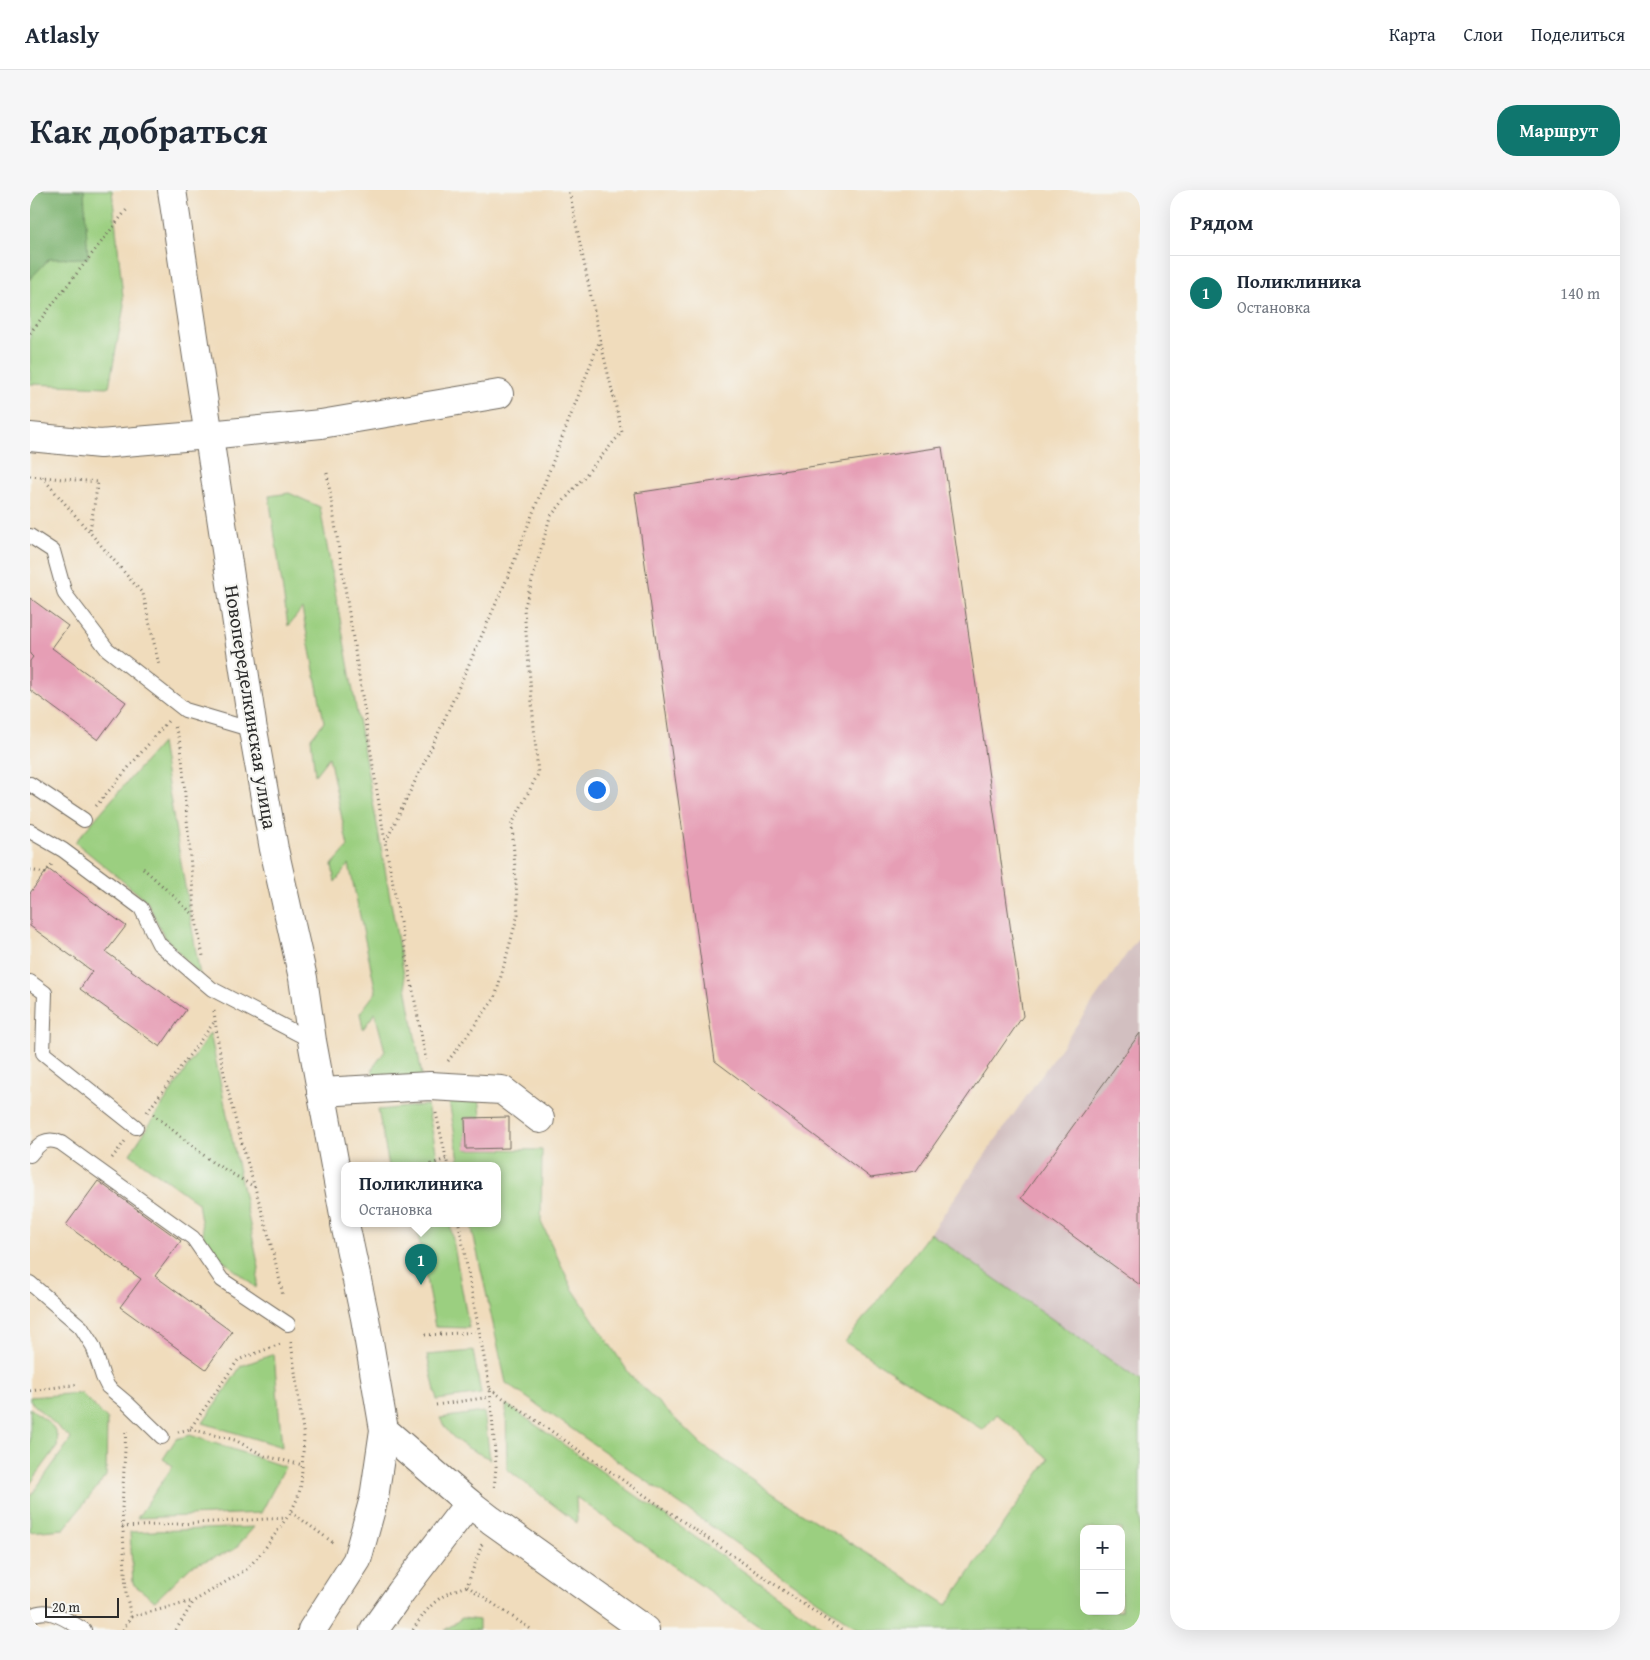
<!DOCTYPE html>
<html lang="ru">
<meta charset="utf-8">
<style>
:root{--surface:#fff;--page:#f6f6f7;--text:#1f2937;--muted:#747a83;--line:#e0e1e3;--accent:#0f766e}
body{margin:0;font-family:"Gentium Book Plus",serif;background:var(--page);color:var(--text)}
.controls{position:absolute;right:15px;bottom:15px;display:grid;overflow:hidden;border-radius:10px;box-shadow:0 5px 20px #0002}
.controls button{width:45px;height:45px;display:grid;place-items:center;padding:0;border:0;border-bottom:1px solid var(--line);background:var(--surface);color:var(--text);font:25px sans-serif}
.scale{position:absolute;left:15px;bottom:12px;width:74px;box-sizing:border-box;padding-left:5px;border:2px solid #2b2b2b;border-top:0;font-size:14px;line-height:18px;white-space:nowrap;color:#2b2b2b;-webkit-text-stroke:4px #f6f6f2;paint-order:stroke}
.you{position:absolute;left:566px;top:599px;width:18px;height:18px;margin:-12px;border:4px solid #fff;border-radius:50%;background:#1a73e8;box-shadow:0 0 0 8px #1a73e833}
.badge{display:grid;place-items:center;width:32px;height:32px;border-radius:50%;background:var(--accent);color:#fff;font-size:16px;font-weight:700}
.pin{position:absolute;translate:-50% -41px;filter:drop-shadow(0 1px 2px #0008)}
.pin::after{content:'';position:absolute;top:26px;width:18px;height:15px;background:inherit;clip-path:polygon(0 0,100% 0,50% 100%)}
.popup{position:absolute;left:311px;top:972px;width:160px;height:65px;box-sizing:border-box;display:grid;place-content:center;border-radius:10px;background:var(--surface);filter:drop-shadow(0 1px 4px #0005);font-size:16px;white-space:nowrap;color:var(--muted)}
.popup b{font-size:19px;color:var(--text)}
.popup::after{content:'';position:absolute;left:50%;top:100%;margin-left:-10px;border:10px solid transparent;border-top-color:var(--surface)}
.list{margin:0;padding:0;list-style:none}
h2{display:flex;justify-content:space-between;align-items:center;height:65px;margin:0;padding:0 20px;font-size:21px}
h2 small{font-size:16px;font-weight:400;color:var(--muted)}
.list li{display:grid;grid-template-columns:32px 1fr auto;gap:15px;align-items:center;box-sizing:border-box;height:75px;padding:0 20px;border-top:1px solid var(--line)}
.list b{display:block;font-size:19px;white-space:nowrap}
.list p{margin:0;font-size:16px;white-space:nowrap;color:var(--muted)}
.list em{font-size:16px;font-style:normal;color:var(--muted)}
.map{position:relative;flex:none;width:1110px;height:1440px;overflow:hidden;border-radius:20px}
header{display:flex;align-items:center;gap:30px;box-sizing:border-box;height:70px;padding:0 25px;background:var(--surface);border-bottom:1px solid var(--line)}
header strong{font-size:24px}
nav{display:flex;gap:28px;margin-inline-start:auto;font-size:18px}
.intro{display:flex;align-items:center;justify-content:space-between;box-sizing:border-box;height:120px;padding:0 30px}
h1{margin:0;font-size:35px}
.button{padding:12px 22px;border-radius:20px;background:var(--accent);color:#fff;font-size:18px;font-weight:700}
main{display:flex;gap:30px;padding:0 30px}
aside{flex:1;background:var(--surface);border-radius:20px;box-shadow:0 5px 20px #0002}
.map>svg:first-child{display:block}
.industrial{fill:#d2bfc0}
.green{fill:#9bcf80;stroke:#637d56;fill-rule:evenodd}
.forest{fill:#7cb26e;stroke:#546e4c}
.building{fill:#e69eb5}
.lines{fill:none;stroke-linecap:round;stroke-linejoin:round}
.service-casing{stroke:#70695e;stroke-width:16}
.minor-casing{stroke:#70695e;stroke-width:30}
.tertiary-casing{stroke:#70695e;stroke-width:30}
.secondary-casing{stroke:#70695e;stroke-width:30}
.path{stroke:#70695e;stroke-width:3;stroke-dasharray:1 4;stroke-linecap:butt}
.service{stroke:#fff;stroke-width:14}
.minor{stroke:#fff;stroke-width:28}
.tertiary{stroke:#fff;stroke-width:28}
.secondary{stroke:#fff;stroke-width:28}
.labels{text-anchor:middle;stroke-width:4.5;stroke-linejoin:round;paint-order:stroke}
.street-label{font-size:20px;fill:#2b2b2b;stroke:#f6f6f2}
</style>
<header>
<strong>Atlasly</strong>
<nav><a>Карта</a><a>Слои</a><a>Поделиться</a></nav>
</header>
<div class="intro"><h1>Как добраться</h1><a class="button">Маршрут</a></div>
<main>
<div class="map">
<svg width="1110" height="1440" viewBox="0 0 1110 1440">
<rect width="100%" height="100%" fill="#f6f6f2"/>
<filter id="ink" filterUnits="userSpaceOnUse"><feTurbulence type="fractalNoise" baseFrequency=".02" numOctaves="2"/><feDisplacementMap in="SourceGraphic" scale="10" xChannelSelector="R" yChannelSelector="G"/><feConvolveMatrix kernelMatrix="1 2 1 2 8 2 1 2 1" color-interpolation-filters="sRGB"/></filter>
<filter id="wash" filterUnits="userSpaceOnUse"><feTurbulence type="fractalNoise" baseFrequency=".0096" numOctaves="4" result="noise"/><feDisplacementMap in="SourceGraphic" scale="20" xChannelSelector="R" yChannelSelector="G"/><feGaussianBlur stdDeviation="1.12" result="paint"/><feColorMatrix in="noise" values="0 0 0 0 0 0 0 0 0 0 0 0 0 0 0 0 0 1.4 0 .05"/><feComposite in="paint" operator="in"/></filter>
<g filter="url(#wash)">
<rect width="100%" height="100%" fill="#f0dcbc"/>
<path class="industrial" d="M 1110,745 L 1110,1191 L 900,1043 Z"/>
<path class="green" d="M 0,0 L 82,0 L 94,116 L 79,197 L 0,194 Z
M 259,303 L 290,317 L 393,891 L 345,894 L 342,879 L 355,861 L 345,823 L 333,839 L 330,823 L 346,802 L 319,674 L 305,692 L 302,675 L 318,657 L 299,567 L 285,585 L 281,548 L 294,532 L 272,419 L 258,436 L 239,306 Z
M 131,553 L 170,786 L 134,746 L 117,711 L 45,652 Z
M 180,843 L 229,1078 L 226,1098 L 175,1055 L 168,1013 L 100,964 Z
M 449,904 L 451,927 L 435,928 L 436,959 L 512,960 L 511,1032 L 542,1098 L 601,1186 L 672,1255 L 770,1322 L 861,1378 L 917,1415 L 1019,1269 L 967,1224 L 953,1240 L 815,1152 L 900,1043 L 1110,1191 L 1110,1440 L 830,1440 L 476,1193 L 441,1034 L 467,1034 L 467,976 L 430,976 L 418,905 ZM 1054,1339 L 1091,1339 L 1091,1421 L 1054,1421 Z
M 397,915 L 408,970 L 386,976 L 359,976 L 348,920 Z
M 386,1034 L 420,1034 L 439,1138 L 405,1137 Z
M 443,1161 L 451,1204 L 407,1210 L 397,1165 Z
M 244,1164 L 252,1257 L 173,1233 L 211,1176 Z
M 51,1203 L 77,1229 L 76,1286 L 34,1339 L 0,1342 L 0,1307 L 41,1249 L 0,1211 L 0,1207 Z
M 476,1214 L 797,1440 L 734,1440 L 546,1307 L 547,1333 L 477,1279 Z
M 0,1218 C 14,1229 31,1237 27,1257 L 0,1294 Z
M 454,1222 L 460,1269 C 438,1258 421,1252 410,1228 Z
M 160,1245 L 255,1277 L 231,1323 L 107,1328 L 143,1276 L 133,1269 L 146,1249 Z
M 224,1337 L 204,1360 L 161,1376 L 125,1411 L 103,1394 L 100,1342 Z
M 432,1428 L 449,1430 L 449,1440 L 415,1440 Z"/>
<path class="forest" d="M 0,0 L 54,0 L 58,68 L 19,69 L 0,89 Z"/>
<g id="blocks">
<path class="building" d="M 912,257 L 993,826 L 886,981 L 841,988 L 685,871 L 605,303 Z
M 0,408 L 38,436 L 22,458 L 96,512 L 68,550 L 0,500 L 0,471 L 3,467 L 0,464 Z
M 18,679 L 96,736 L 76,762 L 156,820 L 130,857 L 50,799 L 62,781 L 0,736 L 0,703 Z
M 1110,843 L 1110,1095 L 991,1008 Z
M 479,927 L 479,958 L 436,959 L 435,928 Z
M 68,991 L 151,1051 L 125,1086 L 202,1142 L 176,1179 L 90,1117 L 111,1089 L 36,1035 Z"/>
</g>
</g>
<g filter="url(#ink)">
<use href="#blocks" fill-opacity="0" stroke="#70695e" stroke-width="1"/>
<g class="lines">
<g class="service-casing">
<path id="service" d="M 0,346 L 23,361 L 35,404 L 77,459 L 155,520 L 223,540
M 0,594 L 54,630
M 0,641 L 33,660 L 111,718 L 129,754 L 182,799 L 282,851
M 0,792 L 15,803 L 13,863 L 106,937
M 0,965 C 9,954 16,946 31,953 L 163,1048 L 192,1090 L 258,1134
M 0,1093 L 51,1137 L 63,1156 L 73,1187 L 78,1197 L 97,1213 L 132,1247
M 0,1427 C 18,1414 38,1431 54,1440"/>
</g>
<g class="minor-casing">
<path id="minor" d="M 178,245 L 291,234 L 469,204
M 291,902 L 400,896 L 472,900 L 510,929"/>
</g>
<g class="tertiary-casing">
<path id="tertiary" d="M 0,247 L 70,254 L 178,245
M 439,1313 L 461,1330 L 615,1440"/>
</g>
<g class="secondary-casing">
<path id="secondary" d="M 142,0 L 223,540 L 244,659 L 273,788 L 282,851 L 315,1030
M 282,1440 L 327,1370 L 344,1308 L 354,1240 L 335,1128 L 315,1034
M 344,1440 L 371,1402 L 439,1313 L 354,1240"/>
</g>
<path class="path" d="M 0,143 L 98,18
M 297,283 L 355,652 L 396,870
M 0,286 L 68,292 L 60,340
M 12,287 L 113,404 L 129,475
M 145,537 L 151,556 L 165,726 L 173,766
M 66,616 L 138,531
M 356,651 L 407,546 L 480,382 L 570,150 L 539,0
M 113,678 L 164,725
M 0,680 L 15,683 L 22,674
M 184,821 C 194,919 234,1010 253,1106
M 418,871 L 465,808 L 488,724 L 482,634 L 508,584 L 494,419 L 520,327 L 592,242 L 570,150
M 117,922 L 185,831
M 406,923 L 418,976
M 123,924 L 182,972 L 223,996
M 82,968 L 95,951
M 396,976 L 416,969
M 429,1034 L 460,1199 L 466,1276 L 464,1300
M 395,1145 L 449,1142
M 460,1199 L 811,1440
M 0,1201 L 49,1194
M 406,1215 L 460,1207
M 160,1239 L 205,1250 L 235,1266 L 273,1275
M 148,1242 L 160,1239 L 208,1170 L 253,1153
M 261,1322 L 305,1354
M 92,1337 L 256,1328
M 437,1396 L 502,1440
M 101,1427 L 163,1411
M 93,1440 L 101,1427 L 96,1403 L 92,1318 L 96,1239
M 146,1440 L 164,1411 L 217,1379 L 233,1361 L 261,1322 L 268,1307 L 271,1295 L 274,1248 L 261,1152
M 383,1440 C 399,1415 408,1405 437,1396 L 452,1354"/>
<use href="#service" class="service"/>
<use href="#minor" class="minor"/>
<use href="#tertiary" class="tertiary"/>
<use href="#secondary" class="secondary"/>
</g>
</g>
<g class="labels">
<g class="street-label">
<text transform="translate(221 517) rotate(81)" y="7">Новопеределкинская улица</text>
</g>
</g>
</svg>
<div class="controls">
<button>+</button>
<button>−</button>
</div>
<div class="scale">20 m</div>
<div class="you"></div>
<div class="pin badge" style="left:391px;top:1095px">1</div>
<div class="popup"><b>Поликлиника</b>Остановка</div>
</div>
<aside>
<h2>Рядом<small></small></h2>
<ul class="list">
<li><span class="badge">1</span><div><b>Поликлиника</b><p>Остановка</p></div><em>140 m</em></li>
</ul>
</aside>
</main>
